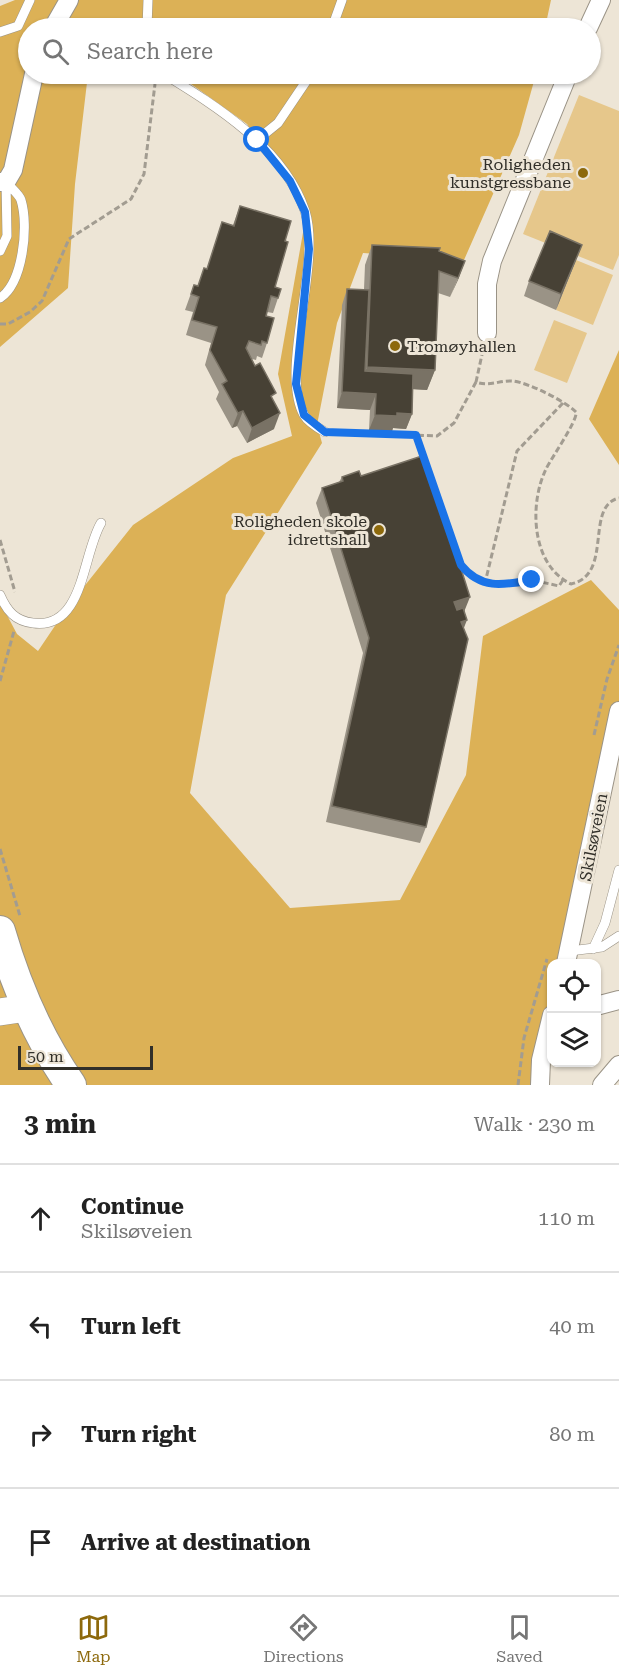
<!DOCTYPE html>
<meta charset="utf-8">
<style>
:root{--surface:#fff;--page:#f6f6f6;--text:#222;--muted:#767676;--line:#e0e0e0;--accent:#8d690c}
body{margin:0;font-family:"Roboto Serif",serif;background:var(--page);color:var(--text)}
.controls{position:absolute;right:18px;bottom:18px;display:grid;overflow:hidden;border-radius:12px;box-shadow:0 2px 4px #0004}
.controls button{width:54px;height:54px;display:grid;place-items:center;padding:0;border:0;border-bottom:2px solid var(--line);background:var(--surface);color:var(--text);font:30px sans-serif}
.scale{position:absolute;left:18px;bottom:15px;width:135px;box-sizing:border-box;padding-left:6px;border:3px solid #312f29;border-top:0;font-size:16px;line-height:21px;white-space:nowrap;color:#312f29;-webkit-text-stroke:4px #ede5d6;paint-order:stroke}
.stop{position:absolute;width:18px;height:18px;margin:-14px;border:4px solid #1a73e8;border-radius:50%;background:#fff}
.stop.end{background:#1a73e8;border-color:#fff;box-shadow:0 2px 6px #0008}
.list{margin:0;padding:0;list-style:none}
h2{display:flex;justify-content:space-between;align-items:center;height:78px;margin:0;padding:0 24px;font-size:26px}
h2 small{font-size:20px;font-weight:400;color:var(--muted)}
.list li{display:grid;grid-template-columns:39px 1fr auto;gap:18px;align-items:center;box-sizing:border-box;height:108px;padding:0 24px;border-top:2px solid var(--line)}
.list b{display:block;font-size:22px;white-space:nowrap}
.list p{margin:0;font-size:20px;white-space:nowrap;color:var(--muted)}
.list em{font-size:20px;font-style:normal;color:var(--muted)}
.icon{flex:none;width:33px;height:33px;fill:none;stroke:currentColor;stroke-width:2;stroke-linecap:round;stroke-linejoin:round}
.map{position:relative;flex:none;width:619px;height:1085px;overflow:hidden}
.search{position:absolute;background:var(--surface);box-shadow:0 2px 4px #0004;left:18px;right:18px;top:18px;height:66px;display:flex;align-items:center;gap:15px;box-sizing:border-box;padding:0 21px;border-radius:33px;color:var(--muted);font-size:22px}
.sheet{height:510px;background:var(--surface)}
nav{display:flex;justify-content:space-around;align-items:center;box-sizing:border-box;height:84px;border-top:2px solid var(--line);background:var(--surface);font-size:16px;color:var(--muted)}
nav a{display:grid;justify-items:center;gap:3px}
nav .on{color:var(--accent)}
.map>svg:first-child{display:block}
.green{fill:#e6c78b}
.forest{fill:#dcb156}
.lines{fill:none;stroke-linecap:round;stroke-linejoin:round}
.lane-casing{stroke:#9a9386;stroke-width:10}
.street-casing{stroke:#9a9386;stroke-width:20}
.secondary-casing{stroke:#9a9386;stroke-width:28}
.primary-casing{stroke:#9a9386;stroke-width:32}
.path{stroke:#a29c91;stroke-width:3;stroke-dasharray:6 3;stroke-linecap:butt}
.lane{stroke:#fff;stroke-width:9}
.street{stroke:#fff;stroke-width:18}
.secondary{stroke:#fff;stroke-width:27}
.primary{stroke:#fff;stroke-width:30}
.wall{fill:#9a9386}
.shaded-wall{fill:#797265}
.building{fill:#474135;stroke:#797265;stroke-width:1.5}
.route{stroke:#1a73e8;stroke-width:8}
.poi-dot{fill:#8d690c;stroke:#ede5d6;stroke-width:2}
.labels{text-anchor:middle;stroke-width:6;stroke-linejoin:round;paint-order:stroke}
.poi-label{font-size:16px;fill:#312f29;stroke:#ede5d6;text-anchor:end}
.street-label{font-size:16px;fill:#312f29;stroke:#ede5d6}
</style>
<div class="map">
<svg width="619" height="1085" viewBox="0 0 619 1085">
<rect width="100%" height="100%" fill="#ede5d6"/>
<path class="green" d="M 579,95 L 619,111 L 619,255 L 613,270 L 523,234 Z
M 576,260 L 613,275 L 593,325 L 556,310 Z
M 554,320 L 587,333 L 567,383 L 534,370 Z"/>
<path class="forest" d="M 15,0 L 551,0 L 545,28 L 28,28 L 28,74 L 88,74 L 75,184 L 68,288 L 0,347 L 0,6 Z
M 177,74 L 536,74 L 519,135 L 464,260 L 363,253 L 337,323 L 317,425 L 322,443 L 226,595 L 190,793 L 290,908 L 400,900 L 466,775 L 483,636 L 591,580 L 619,610 L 619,721 L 565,963 L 552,963 L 551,1012 L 542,1085 L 0,1085 L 0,602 L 17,634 L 38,651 L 67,608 L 133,525 L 233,458 L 292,436 L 278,374 L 307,210 L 247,124 Z
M 619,350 L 619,465 L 589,419 Z"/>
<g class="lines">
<g class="lane-casing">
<path id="lane" d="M 147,28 L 148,0
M 332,28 L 342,0
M 0,32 L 18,26 L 30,0
M 164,74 C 216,106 284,148 305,211 C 322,265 279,370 304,415 C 308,422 318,428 325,432
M 257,140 L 278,123 L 311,74
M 0,251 L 7,236 L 6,182
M 0,298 C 23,283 29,226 21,200 C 19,194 11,188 6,182
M 0,595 C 7,611 15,621 33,623 C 84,630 82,555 101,523
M 593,949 L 605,923 L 619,870
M 570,951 L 602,947 L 619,936"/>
</g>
<g class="street-casing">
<path id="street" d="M 53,28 L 69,0
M 588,28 L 601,0
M 0,182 L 6,182 L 13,170 L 34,74
M 487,333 L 487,284 L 492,261 L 568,74
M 566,963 L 619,711
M 596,1006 L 619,1000
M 540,1085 L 541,1060 L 552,1015
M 602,1085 L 619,1065"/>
</g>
<g class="secondary-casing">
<path id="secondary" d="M 0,1012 L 27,1008"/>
</g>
<g class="primary-casing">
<path id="primary" d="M 0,931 C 16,986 38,1038 71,1085"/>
</g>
<path class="path" d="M 0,324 L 8,324 L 30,312 L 42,301 L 69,239 L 131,199 L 144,174 L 155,84
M 483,350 L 476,382 C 489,387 500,380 513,381 C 529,383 565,401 576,412 C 578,420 552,457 546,469 C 529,504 531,565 571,584 C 614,575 584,506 619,498
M 337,432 L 437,436 L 454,423 L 476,382
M 417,436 L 424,459
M 447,524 C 456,552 457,568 485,583
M 0,540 L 15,592
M 563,580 L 559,586 L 532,580 L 496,586 L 485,583 L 517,451 L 564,402
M 0,681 L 14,631
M 594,735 L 607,679 L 619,645
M 0,849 L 20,916
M 518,1085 L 524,1038 L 547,959"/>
<use href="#lane" class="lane"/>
<use href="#street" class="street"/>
<use href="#secondary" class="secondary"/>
<use href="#primary" class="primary"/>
</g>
<path class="wall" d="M 240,206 L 285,241 L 275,287 L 278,298 L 273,313 L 267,312 L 266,316 L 267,343 L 262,358 L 257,356 L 256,360 L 252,359 L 273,400 L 274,429 L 247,443 L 237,426 L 232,428 L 216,399 L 219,392 L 205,365 L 211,343 L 186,335 L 193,312 L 185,310 L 194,285 L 198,286 L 204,268 L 207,269 L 222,222 L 233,225 Z
M 372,245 L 439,251 L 465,261 L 450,297 L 438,293 L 435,370 L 427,390 L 413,389 L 412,414 L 406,429 L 393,428 L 392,431 L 369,430 L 370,410 L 337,408 L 342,305 L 347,289 L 364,289 L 365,265 Z
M 576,260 L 556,310 L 524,296 L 529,281 Z
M 361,476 L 465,611 L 464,629 L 426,827 L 420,843 L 326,822 L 363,653 L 316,503 L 322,488 L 339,482 L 342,477 Z"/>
<path class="shaded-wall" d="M 582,245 L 556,310 L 561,294 Z
M 465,261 L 458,280 L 450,297 L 458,278 Z
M 367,367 L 435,370 L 427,390 L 360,386 Z
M 342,392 L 376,394 L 370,410 L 337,408 Z
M 243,411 L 237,426 L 232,428 L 238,413 Z
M 280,413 L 274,429 L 247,443 L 252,428 Z
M 397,413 L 412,414 L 406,429 L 393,428 L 392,431 L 369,430 L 375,415 Z
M 470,597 L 464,612 L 449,617 L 454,602 Z
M 467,620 L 461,635 L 461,622 Z"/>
<path class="building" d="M 240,206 L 291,221 L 285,241 L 288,242 L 275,287 L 281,289 L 278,298 L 271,296 L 266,316 L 274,318 L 267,343 L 262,341 L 261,345 L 249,341 L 246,348 L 255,366 L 260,363 L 276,393 L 271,396 L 280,413 L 252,428 L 243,411 L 238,413 L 222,384 L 227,381 L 210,350 L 217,327 L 192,320 L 199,297 L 191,294 L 194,285 L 198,286 L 204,268 L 207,269 L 222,222 L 234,226 Z
M 550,231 L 582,245 L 561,294 L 529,281 Z
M 372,245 L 440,248 L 439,251 L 465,261 L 458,278 L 439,271 L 435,370 L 367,367 Z
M 347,289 L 369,290 L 365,371 L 413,374 L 412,414 L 397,413 L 397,416 L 375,415 L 376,394 L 342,392 Z
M 425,455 L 470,597 L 454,602 L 457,610 L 463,608 L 467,620 L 461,622 L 468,639 L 426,827 L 332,806 L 369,638 L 322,488 L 343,481 L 342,477 L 359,471 L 361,476 Z"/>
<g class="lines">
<path class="route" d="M 257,140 L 290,181 L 305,212 L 309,249 L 296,384 L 304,415 L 325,432 L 416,435 L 461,565 C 481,590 504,585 532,580"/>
</g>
<g class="poi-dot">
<circle cx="583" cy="173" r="6"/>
<circle cx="395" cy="346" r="6"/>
<circle cx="379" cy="530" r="6"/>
</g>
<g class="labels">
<g class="poi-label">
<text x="571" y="170">Roligheden<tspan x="571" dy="18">kunstgressbane</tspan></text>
<text x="407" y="352" text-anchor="start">Tromøyhallen</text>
<text x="367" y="527">Roligheden skole<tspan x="367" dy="18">idrettshall</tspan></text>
</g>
<g class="street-label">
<text transform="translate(593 837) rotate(-79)" y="6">Skilsøveien</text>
</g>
</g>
</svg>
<div class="controls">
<button><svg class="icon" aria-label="locate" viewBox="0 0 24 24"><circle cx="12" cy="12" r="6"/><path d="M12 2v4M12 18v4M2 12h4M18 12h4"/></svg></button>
<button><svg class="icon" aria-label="layers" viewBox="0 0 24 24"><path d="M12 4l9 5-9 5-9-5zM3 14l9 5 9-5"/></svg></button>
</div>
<div class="scale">50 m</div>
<div class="stop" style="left:257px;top:140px"></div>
<div class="stop end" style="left:532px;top:580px"></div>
<div class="search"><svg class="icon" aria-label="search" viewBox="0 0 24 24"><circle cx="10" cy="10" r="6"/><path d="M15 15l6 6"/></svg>Search here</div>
</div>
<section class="sheet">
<h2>3 min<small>Walk · 230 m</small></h2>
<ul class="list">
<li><svg class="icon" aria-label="ahead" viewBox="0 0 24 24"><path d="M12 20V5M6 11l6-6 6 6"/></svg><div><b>Continue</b><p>Skilsøveien</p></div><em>110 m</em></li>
<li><svg class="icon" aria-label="left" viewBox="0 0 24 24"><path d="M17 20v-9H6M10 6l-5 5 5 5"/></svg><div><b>Turn left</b></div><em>40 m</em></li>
<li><svg class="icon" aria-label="right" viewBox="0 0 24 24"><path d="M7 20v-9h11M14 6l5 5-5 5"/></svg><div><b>Turn right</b></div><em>80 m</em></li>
<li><svg class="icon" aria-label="arrive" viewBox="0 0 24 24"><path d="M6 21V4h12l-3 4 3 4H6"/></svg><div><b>Arrive at destination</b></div></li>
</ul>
</section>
<nav>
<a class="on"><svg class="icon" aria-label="map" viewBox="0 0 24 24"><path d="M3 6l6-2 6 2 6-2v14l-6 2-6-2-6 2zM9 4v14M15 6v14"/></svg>Map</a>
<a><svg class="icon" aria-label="directions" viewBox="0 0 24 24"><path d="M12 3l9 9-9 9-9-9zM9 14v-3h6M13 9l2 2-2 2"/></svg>Directions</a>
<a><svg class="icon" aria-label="saved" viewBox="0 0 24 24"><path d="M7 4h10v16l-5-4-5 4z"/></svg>Saved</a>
</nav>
